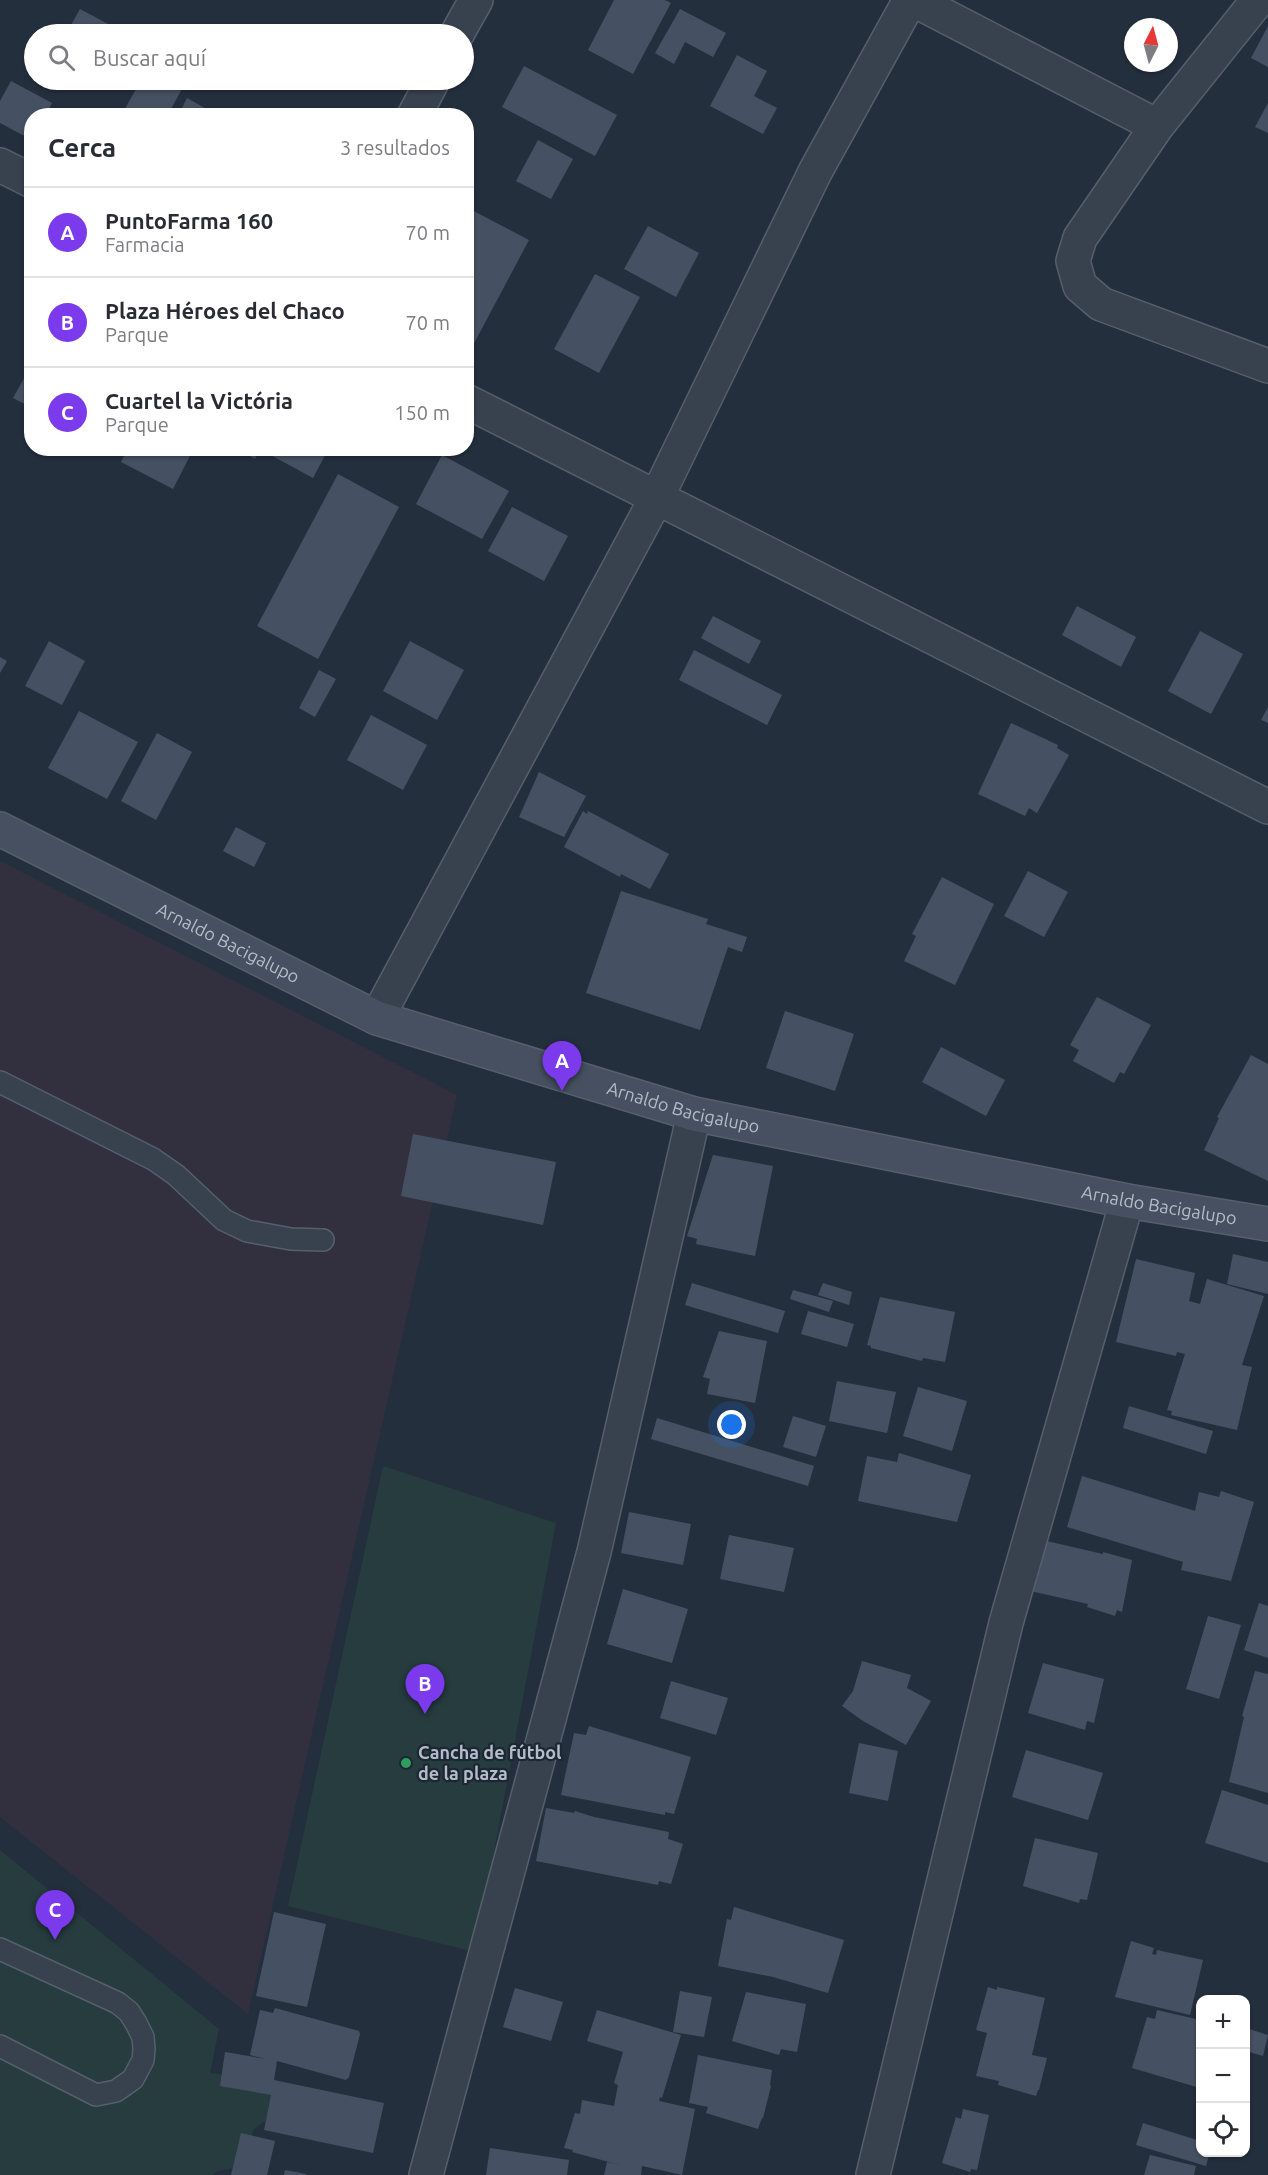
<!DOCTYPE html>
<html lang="es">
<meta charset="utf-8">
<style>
:root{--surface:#fff;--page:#f7f7f7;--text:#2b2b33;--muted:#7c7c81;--line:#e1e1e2;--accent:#7c3aed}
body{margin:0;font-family:Ubuntu,sans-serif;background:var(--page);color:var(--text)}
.controls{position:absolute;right:18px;bottom:18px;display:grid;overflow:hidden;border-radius:12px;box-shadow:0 2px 4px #0004}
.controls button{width:54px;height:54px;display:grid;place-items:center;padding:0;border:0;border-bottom:2px solid var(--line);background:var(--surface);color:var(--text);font:30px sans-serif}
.compass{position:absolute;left:1124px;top:18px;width:54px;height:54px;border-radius:50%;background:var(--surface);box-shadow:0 2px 4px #0004;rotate:6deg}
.you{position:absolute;left:732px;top:1425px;width:21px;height:21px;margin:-15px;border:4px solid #fff;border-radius:50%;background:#1a73e8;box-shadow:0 0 0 9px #1a73e833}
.badge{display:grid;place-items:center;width:39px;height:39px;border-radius:50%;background:var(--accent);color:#fff;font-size:20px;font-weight:700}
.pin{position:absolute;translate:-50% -50px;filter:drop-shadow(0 2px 3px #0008)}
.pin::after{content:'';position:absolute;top:32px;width:21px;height:18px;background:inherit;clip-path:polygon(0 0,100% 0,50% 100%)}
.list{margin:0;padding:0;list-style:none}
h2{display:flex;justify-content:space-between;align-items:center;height:78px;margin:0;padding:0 24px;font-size:26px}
h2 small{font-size:20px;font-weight:400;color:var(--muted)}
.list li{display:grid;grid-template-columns:39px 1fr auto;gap:18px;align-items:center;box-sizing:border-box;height:90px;padding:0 24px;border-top:2px solid var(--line)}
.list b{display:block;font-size:22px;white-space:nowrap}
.list p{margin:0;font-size:20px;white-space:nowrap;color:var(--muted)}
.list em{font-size:20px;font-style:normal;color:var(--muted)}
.icon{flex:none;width:33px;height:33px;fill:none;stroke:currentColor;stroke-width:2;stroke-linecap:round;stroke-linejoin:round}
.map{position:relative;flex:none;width:1268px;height:2175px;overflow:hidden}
.search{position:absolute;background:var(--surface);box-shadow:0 2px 4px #0004;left:24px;top:24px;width:450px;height:66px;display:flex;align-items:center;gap:15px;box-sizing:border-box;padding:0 21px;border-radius:33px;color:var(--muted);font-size:22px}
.panel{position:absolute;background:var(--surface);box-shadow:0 2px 4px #0004;left:24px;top:108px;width:450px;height:348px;border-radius:24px}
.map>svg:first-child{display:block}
.medical{fill:#32303f}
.green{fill:#263c3f}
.building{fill:#455162}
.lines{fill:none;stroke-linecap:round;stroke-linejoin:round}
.lane-casing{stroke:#565f6c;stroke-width:24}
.street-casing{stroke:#565f6c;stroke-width:36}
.secondary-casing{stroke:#565f6c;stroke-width:36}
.lane{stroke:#38414e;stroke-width:21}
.street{stroke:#38414e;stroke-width:33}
.secondary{stroke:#465061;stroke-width:33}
.leisure-dot{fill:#2e9e5b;stroke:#1d2633;stroke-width:2}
.labels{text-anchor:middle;stroke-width:4.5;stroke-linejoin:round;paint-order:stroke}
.street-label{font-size:18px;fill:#b4bcc9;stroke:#1d2633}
.poi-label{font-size:18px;font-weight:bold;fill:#b4bcc9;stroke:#1d2633;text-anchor:start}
</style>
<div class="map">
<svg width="1268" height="2175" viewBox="0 0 1268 2175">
<rect width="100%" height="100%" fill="#242f3e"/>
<path class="medical" d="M 0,861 L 457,1095 L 248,2014 L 0,1817 Z"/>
<path class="green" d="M 383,1466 L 556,1523 L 475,1952 L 288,1906 Z
M 0,1850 L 219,2029 L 210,2073 L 257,2079 L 264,2082 L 272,2096 L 266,2120 L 253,2130 L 245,2166 L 218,2171 L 211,2175 L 0,2175 Z"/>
<path class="building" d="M 614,0 L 665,0 L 671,3 L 633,74 L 588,50 Z
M 80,9 L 123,32 L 122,34 L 66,34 Z
M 680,9 L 726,33 L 713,57 L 685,42 L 674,64 L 655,53 Z
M 313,26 L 328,34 L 309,34 Z
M 1268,26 L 1268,67 L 1251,58 Z
M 737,55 L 767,71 L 754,96 L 777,108 L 763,134 L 710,106 Z
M 524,66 L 617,115 L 595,156 L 502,107 Z
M 141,80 L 187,80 L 167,116 L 121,116 Z
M 299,80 L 322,80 L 317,89 Z
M 11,81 L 52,103 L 45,116 L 32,116 L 32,140 L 0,123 L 0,101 Z
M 187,98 L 219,116 L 178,116 Z
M 1268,103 L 1268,133 L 1255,127 Z
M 538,140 L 573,159 L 551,199 L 516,181 Z
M 466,207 L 529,240 L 471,349 L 466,346 Z
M 648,226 L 699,253 L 676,297 L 624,269 Z
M 595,274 L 640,297 L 599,373 L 554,349 Z
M 32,364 L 32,408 L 13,398 Z
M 128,448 L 194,448 L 173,489 L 121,462 Z
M 236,448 L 260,448 L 255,459 Z
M 267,448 L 329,448 L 313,478 L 265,452 Z
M 442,455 L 509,491 L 482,539 L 416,504 Z
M 338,474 L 399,507 L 318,659 L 257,626 Z
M 512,507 L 568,536 L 544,581 L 488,551 Z
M 1077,606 L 1136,637 L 1121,667 L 1062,635 Z
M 713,616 L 761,641 L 749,664 L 701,638 Z
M 1200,631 L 1243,654 L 1211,714 L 1168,691 Z
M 49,641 L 85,661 L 62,705 L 25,686 Z
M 410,641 L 464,670 L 437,720 L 383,691 Z
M 694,650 L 782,695 L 767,725 L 679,680 Z
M 0,657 L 7,661 L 0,673 Z
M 319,670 L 336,679 L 315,717 L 299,708 Z
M 1268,707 L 1268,723 L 1261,720 Z
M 79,711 L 138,742 L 107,799 L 48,768 Z
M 371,715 L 427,745 L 403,790 L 347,760 Z
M 1011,723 L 1058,745 L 1057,748 L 1069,755 L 1037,813 L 1029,808 L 1025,816 L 978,794 Z
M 157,733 L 192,752 L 156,820 L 121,801 Z
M 539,772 L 586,796 L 564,837 L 519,817 Z
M 583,811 L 587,814 L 588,811 L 669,854 L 650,889 L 621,874 L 620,877 L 564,847 Z
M 236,827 L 266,843 L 254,867 L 223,851 Z
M 1028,871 L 1068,892 L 1044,937 L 1004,916 Z
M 942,877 L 994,904 L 955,985 L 904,961 L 916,936 L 912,934 Z
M 621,891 L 708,919 L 706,924 L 747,937 L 742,952 L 728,947 L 700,1030 L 586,993 Z
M 1097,997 L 1151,1025 L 1124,1074 L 1120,1072 L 1114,1083 L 1073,1061 L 1079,1050 L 1070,1045 Z
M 785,1011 L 854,1034 L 835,1091 L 766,1068 Z
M 941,1047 L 1005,1080 L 986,1116 L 922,1082 Z
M 1251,1055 L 1268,1064 L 1268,1181 L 1204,1150 L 1219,1118 L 1217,1117 Z
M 413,1134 L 556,1162 L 543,1225 L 401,1196 Z
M 713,1155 L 773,1166 L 755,1256 L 696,1244 L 697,1239 L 687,1236 Z
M 1233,1254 L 1268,1262 L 1268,1294 L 1227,1284 Z
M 1136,1259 L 1195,1273 L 1189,1301 L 1200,1304 L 1207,1279 L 1264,1296 L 1242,1365 L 1252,1367 L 1237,1430 L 1171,1415 L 1172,1411 L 1167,1410 L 1185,1354 L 1177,1352 L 1176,1356 L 1116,1342 Z
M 692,1283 L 785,1311 L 778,1333 L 685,1305 Z
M 823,1283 L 852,1292 L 849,1305 L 818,1295 Z
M 793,1290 L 833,1301 L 829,1312 L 790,1299 Z
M 880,1297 L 955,1312 L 945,1362 L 923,1358 L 922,1361 L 871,1348 L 871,1346 L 867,1345 Z
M 808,1311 L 854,1324 L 847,1347 L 801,1334 Z
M 719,1331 L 767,1341 L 755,1403 L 707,1394 L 710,1379 L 703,1377 Z
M 837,1381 L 896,1392 L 887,1433 L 829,1421 Z
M 918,1387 L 967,1401 L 952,1451 L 903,1436 Z
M 1129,1406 L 1213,1431 L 1206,1454 L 1123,1428 Z
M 793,1416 L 826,1426 L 816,1457 L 783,1447 Z
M 657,1418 L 814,1466 L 808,1486 L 651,1439 Z
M 899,1453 L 971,1475 L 957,1522 L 858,1501 L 867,1456 L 897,1462 Z
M 1082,1476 L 1195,1511 L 1199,1492 L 1219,1497 L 1221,1491 L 1254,1502 L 1231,1581 L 1181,1570 L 1183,1562 L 1067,1527 Z
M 629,1512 L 691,1524 L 683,1565 L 621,1553 Z
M 729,1535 L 794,1548 L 784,1592 L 720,1579 Z
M 1038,1539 L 1103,1554 L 1103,1552 L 1132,1560 L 1122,1612 L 1117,1610 L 1115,1616 L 1087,1607 L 1088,1604 L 1026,1590 Z
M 623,1589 L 688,1609 L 672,1663 L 607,1644 Z
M 1259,1603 L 1268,1606 L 1268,1658 L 1244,1650 Z
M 1208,1616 L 1241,1625 L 1219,1699 L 1186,1689 Z
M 862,1661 L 911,1675 L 907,1688 L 931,1701 L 906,1745 L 863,1721 L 842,1706 L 853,1691 Z
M 1043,1663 L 1104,1679 L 1094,1723 L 1087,1721 L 1085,1730 L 1028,1713 Z
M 1255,1671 L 1268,1674 L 1268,1793 L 1229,1782 L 1244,1717 L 1242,1716 Z
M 671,1681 L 728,1698 L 716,1735 L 660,1718 Z
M 589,1726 L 691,1757 L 674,1814 L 665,1812 L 665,1815 L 561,1795 L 574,1733 L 586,1735 Z
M 859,1743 L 898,1751 L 888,1801 L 849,1793 Z
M 1026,1750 L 1103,1773 L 1088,1820 L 1012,1797 Z
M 1222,1790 L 1268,1805 L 1268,1863 L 1205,1843 Z
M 546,1808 L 574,1813 L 575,1811 L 594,1817 L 669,1832 L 668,1839 L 683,1844 L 671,1884 L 659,1881 L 658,1885 L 536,1861 Z
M 1035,1838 L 1098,1853 L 1087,1900 L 1080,1899 L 1079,1903 L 1023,1886 Z
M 734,1907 L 844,1940 L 828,1993 L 773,1977 L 718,1966 L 727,1919 L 731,1920 Z
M 274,1912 L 326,1924 L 307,2007 L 256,1996 Z
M 1131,1941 L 1154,1948 L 1152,1954 L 1156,1955 L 1157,1950 L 1203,1960 L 1190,2015 L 1115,1997 Z
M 988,1987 L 997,1990 L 997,1987 L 1045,1998 L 1032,2055 L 1047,2058 L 1039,2090 L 1038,2090 L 1036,2096 L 998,2085 L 999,2081 L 976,2076 L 987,2033 L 976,2030 Z
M 515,1988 L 563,2002 L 551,2041 L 503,2027 Z
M 680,1991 L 712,1997 L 704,2037 L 673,2032 Z
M 746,1992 L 806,2004 L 797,2052 L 781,2049 L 779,2055 L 732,2041 Z
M 275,2008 L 359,2031 L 360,2034 L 349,2077 L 346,2080 L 277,2061 L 274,2080 L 384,2103 L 373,2153 L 264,2130 L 271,2095 L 220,2086 L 225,2052 L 266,2059 L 250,2055 L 260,2010 L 273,2013 Z
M 597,2010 L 681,2035 L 662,2098 L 660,2097 L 659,2101 L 695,2109 L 682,2175 L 642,2166 L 641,2175 L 604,2175 L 607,2162 L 620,2165 L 572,2152 L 573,2150 L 564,2148 L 575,2113 L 580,2114 L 582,2100 L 614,2106 L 618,2085 L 614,2083 L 623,2052 L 587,2041 Z
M 1157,2010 L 1200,2020 L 1200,2088 L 1132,2068 L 1147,2017 L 1155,2019 Z
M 1246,2028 L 1268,2035 L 1263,2056 L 1246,2051 Z
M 698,2055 L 772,2070 L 770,2085 L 771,2086 L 763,2118 L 762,2118 L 758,2129 L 706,2113 L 708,2107 L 689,2103 Z
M 963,2109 L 989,2115 L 977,2170 L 971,2169 L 970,2172 L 942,2163 L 956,2117 L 961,2119 Z
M 1143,2123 L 1200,2141 L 1200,2152 L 1210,2152 L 1206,2166 L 1136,2145 Z
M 241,2133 L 275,2141 L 267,2175 L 231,2175 Z
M 490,2148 L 569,2160 L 567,2175 L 486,2175 Z
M 1150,2155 L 1196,2166 L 1194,2175 L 1144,2175 Z
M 285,2170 L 306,2174 L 306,2175 L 284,2175 Z"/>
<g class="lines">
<g class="lane-casing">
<path id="lane" d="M 0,1082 L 153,1159 L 176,1175 L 224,1220 L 247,1231 L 291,1239 L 323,1240
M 0,1949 L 118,2003 L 129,2012 L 136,2023 L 143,2037 L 144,2049 L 143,2060 L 133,2079 L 116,2091 L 96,2095 L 0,2046"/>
</g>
<g class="street-casing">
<path id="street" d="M 914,0 L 1157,126
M 1258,0 L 1157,126 L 1080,238 L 1073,261 L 1080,286 L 1101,304 L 1268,366
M 457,34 L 476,0
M 414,116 L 433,80
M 0,165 L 32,181
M 466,401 L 1268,807
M 377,1018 L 657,497 L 815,172 L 910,0
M 426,2175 L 594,1552 L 694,1114
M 873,2175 L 1006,1623 L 1127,1201"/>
</g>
<g class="secondary-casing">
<g id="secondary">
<path id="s1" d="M 0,829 L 377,1018 L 694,1114 L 1127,1201 L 1268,1224"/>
</g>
</g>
<use href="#lane" class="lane"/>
<use href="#street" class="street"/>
<use href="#secondary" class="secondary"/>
</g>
<circle class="leisure-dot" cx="406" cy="1763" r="6"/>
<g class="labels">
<g class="street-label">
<text dy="6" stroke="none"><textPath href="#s1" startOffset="255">Arnaldo Bacigalupo</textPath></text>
<text dy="6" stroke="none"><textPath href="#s1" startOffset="741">Arnaldo Bacigalupo</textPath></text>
<text dy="6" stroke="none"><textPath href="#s1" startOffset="1227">Arnaldo Bacigalupo</textPath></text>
</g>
<g class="poi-label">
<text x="418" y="1759">Cancha de fútbol<tspan x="418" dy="21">de la plaza</tspan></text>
</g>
</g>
</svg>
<div class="controls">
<button>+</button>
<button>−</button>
<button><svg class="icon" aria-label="locate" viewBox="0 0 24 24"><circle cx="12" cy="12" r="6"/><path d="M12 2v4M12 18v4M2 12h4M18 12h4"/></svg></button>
</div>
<svg class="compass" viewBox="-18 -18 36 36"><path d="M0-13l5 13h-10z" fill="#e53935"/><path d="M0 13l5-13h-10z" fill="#7c7c81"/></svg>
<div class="you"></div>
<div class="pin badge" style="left:562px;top:1091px">A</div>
<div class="pin badge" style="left:425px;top:1714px">B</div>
<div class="pin badge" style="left:55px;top:1940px">C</div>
<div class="search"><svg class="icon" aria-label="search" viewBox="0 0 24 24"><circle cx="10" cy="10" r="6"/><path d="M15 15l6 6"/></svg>Buscar aquí</div>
<section class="panel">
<h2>Cerca<small>3 resultados</small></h2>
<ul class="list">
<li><span class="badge">A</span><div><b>PuntoFarma 160</b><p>Farmacia</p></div><em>70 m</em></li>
<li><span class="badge">B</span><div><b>Plaza Héroes del Chaco</b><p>Parque</p></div><em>70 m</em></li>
<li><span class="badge">C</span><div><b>Cuartel la Victória</b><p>Parque</p></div><em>150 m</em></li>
</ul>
</section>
</div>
